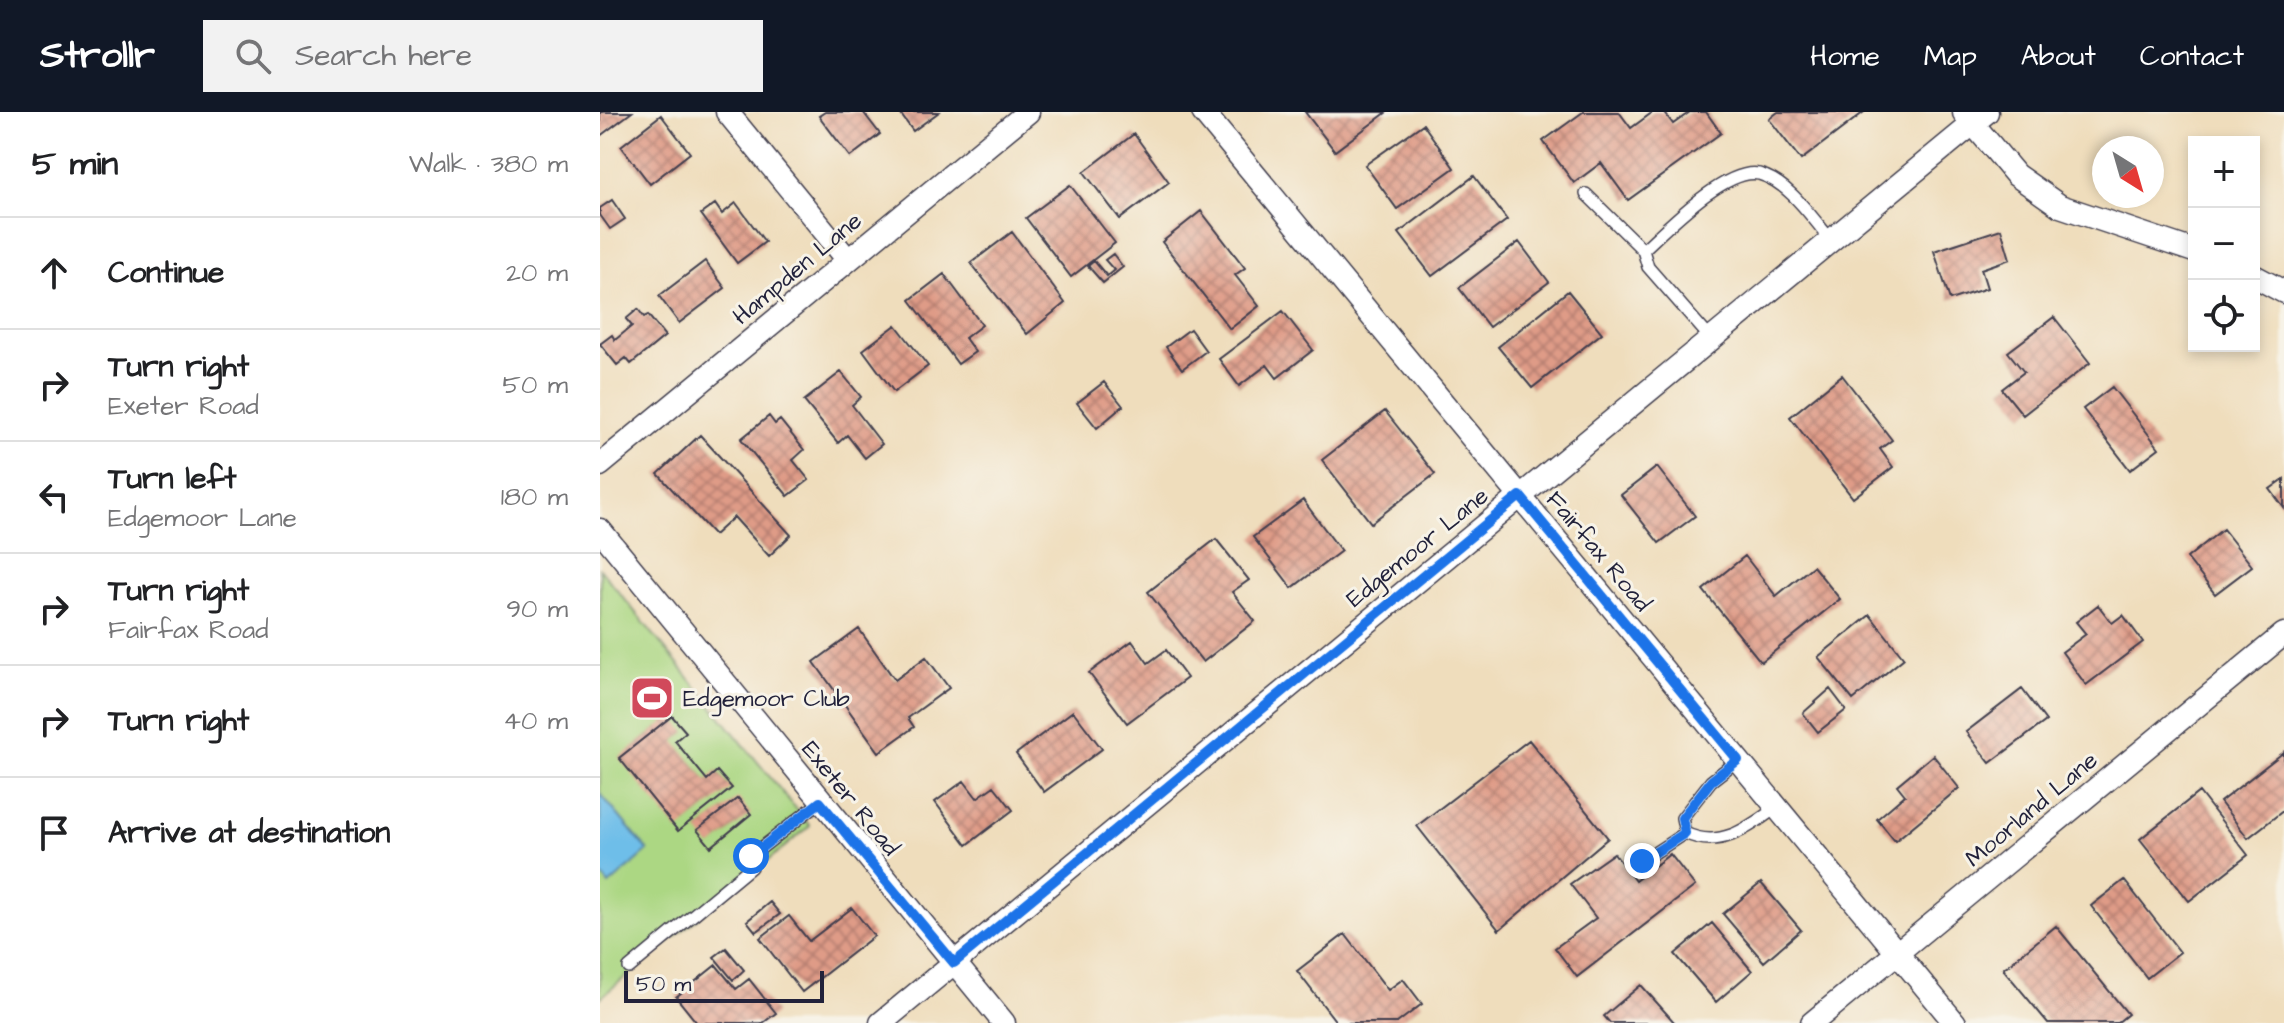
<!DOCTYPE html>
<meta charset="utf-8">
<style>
:root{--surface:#fff;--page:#f2f2f2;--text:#202124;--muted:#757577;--line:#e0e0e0;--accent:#111827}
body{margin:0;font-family:"Architects Daughter",sans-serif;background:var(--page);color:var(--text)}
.controls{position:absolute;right:24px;top:24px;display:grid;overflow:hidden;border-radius:0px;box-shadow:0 4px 12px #0003}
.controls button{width:72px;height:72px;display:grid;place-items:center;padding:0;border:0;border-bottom:2px solid var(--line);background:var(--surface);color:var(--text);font:40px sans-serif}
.compass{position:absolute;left:1492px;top:24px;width:72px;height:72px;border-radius:50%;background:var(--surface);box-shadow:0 4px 12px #0003;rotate:143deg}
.scale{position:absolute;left:24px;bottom:20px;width:200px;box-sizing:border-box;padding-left:8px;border:4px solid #22223b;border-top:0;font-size:22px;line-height:28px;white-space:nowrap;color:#22223b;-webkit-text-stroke:6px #f7f3e8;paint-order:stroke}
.stop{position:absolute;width:24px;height:24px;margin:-18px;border:6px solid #1a73e8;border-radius:50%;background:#fff}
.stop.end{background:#1a73e8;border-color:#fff;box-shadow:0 2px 8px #0008}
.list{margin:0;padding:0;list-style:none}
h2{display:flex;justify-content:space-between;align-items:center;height:104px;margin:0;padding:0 32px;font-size:34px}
h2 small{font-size:26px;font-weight:400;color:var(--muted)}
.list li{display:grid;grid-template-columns:52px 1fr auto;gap:24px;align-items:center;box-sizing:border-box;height:112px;padding:0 32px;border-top:2px solid var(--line)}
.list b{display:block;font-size:30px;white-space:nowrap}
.list p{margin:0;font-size:26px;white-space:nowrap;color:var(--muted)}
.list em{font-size:26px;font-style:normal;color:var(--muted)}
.icon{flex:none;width:44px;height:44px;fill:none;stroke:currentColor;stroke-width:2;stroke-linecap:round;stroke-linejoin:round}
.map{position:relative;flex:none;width:1684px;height:911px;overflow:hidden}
header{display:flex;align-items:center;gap:48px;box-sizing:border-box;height:112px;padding:0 40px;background:var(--accent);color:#fff}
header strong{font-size:38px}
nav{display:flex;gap:44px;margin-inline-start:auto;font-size:28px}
.search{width:560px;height:72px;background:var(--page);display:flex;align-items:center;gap:20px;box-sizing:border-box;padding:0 28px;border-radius:0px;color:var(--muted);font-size:30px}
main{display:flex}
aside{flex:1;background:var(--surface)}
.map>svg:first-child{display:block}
.pitch{fill:#acd783;stroke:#677c5f;stroke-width:2}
.water{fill:#6ebee9;stroke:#487092;stroke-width:2}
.building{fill:url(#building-cross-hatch)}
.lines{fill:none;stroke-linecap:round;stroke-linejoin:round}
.lane-casing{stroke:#413e4e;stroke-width:14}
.street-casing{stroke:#413e4e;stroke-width:25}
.lane{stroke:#fff;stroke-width:11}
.street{stroke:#fff;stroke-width:22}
.route{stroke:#1a73e8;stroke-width:10}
.labels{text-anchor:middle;stroke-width:6;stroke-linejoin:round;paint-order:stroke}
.street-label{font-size:24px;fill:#22223b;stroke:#f7f3e8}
.poi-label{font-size:24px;fill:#22223b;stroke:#f7f3e8;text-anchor:start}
</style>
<header>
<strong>Strollr</strong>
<div class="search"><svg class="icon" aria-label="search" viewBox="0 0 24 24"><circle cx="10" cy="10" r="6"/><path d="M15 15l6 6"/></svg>Search here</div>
<nav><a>Home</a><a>Map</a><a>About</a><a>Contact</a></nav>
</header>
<main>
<aside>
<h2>5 min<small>Walk · 380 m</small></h2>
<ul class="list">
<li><svg class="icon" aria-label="ahead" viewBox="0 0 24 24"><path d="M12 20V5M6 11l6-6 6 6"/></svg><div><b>Continue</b></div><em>20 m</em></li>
<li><svg class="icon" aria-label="right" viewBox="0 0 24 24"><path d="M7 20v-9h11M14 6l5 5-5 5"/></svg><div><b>Turn right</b><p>Exeter Road</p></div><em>50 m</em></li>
<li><svg class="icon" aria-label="left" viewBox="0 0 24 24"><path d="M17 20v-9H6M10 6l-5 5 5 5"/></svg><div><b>Turn left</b><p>Edgemoor Lane</p></div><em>180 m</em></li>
<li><svg class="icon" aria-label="right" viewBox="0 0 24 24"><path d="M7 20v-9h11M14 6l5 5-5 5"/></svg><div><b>Turn right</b><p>Fairfax Road</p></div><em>90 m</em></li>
<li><svg class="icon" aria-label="right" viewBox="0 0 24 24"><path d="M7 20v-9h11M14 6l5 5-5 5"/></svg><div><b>Turn right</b></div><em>40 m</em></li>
<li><svg class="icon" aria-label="arrive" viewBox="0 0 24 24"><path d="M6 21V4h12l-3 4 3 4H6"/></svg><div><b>Arrive at destination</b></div></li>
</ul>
</aside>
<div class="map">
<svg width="1684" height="911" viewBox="0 0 1684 911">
<defs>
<pattern id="building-cross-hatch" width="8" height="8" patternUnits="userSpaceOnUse" patternTransform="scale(2)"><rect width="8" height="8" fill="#df9b87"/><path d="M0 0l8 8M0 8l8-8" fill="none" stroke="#b47e70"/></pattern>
</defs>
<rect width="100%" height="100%" fill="#f7f3e8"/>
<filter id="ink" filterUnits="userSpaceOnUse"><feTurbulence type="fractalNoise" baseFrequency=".0125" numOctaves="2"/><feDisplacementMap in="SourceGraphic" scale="16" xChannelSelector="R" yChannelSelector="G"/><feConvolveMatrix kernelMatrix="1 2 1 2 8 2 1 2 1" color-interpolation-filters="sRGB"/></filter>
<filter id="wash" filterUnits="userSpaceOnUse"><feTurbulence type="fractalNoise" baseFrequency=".006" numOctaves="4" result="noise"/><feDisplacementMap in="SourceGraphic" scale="32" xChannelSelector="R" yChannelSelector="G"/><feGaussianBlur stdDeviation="1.8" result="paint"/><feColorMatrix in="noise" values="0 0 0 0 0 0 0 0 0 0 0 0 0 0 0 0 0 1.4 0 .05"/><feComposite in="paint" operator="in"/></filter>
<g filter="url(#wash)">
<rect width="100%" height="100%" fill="#efddbc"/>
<path class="pitch" d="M 0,457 L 210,714 L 0,886 Z"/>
<path class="water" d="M 0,681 L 48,739 L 9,773 L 0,761 Z"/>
<g id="blocks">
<path class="building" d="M 0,0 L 32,0 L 0,24 Z
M 225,0 L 263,0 L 280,22 L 250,45 L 219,4 Z
M 299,0 L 339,0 L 313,19 Z
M 705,0 L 787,0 L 735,39 Z
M 983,0 L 1019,0 L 1031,16 L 1053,0 L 1064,0 L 1073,12 L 1090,0 L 1106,0 L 1121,21 L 1028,88 L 1001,51 L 974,71 L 943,29 Z
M 1178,0 L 1264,0 L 1201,48 L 1169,7 Z
M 61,3 L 90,41 L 50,72 L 21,34 Z
M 823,12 L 854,56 L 797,97 L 765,53 Z
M 534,22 L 569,70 L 520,107 L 484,60 Z
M 874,64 L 907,108 L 832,164 L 799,121 Z
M 470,73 L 515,131 L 471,165 L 426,106 Z
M 12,88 L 25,107 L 10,117 L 0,103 L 0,96 Z
M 136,91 L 165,130 L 137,151 L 101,102 L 115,92 L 122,102 Z
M 601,99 L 645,156 L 635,163 L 659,194 L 630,217 L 562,130 Z
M 1401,117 L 1410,147 L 1381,157 L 1387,176 L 1350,188 L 1334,139 Z
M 412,120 L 465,191 L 427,222 L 371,151 Z
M 919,130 L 949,170 L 889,215 L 859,176 Z
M 513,142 L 523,155 L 503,171 L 488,154 L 494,149 L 507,164 L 514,158 L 505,148 Z
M 105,149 L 125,176 L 79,211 L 59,184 Z
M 344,162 L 382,213 L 365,226 L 375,240 L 358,252 L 310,188 Z
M 968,179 L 1002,221 L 932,276 L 898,235 Z
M 38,197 L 44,205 L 48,203 L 65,224 L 31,252 L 26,246 L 17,253 L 0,232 L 12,223 L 15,228 L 32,214 L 26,207 Z
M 683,199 L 713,238 L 677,266 L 667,253 L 639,274 L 619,247 Z
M 1454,205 L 1490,251 L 1423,303 L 1402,277 L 1424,260 L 1408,240 Z
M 296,213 L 328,254 L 294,280 L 263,238 Z
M 590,217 L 606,239 L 582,257 L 566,235 Z
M 241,260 L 261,285 L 252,293 L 282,332 L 265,346 L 247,323 L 238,331 L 204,289 Z
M 1242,263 L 1292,328 L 1280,337 L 1293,355 L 1253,386 L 1190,305 Z
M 504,270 L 523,294 L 497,316 L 477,291 Z
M 1512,275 L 1559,336 L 1530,358 L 1483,297 Z
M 785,299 L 835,362 L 771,411 L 722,348 Z
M 169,304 L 175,312 L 180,308 L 204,338 L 193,348 L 209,368 L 188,384 L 141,327 Z
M 100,323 L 191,423 L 169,444 L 134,405 L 114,423 L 58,362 Z
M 1057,355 L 1095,404 L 1059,431 L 1021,383 Z
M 1684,367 L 1684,396 L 1670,377 Z
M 703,388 L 741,439 L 692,476 L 653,425 Z
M 1623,417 L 1652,454 L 1615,482 L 1587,446 Z
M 616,427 L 649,468 L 632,480 L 655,509 L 603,550 L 548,480 Z
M 1145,444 L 1176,484 L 1213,454 L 1240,487 L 1161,550 L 1103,478 Z
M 1498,493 L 1512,511 L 1523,503 L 1543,530 L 1486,573 L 1462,540 L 1486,522 L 1476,510 Z
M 1270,503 L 1304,546 L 1253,588 L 1218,545 Z
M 259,517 L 295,568 L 326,545 L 349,576 L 308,606 L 314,615 L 279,640 L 214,550 Z
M 532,529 L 548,551 L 566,538 L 587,566 L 527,611 L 489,561 Z
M 1230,577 L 1246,598 L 1218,620 L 1203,601 Z
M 1422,577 L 1446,609 L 1390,651 L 1366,620 Z
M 473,599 L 502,637 L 444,680 L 416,642 Z
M 72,604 L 86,620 L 75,629 L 107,668 L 117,659 L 132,676 L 78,719 L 19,646 Z
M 929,628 L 1008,726 L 899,818 L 817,714 Z
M 1684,640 L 1684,698 L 1648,726 L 1620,690 Z
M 1333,643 L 1359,676 L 1295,729 L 1277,707 L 1305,683 L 1297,673 Z
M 364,669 L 377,686 L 394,674 L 413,698 L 367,733 L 335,690 Z
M 1599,680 L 1648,743 L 1589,789 L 1540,727 Z
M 138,686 L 151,702 L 111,735 L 97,718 Z
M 1014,741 L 1035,769 L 1070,742 L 1095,774 L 977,865 L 955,836 L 996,806 L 970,772 Z
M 1524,768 L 1580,840 L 1547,866 L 1491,794 Z
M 1161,771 L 1201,818 L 1164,850 L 1123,802 Z
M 170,790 L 180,802 L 156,820 L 147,809 Z
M 252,796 L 274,824 L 202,880 L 160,826 L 189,804 L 209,829 Z
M 1112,811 L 1152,859 L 1116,890 L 1075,842 Z
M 1456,814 L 1528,902 L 1517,911 L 1448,911 L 1403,857 Z
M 745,822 L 788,878 L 803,867 L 822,892 L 797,911 L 737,911 L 697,859 Z
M 126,836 L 144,858 L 133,868 L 114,845 Z
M 116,853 L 136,877 L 149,867 L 176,901 L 163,911 L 97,911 L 76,885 Z
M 1041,873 L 1075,911 L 1010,911 L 1004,904 Z"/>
</g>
</g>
<g filter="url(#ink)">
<use href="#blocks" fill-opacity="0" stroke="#413e4e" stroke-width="2"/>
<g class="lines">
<g class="lane-casing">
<path id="lane" d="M 986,82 L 1043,138
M 1111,227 L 1048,155 L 1043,138 C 1067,116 1126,55 1159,62 C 1189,70 1212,106 1231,128
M 1138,648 L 1111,669 L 1082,706 L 1085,721 C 1120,738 1148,716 1177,695
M 1042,749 L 1085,721
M 29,856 L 151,755 L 151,744 L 220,690"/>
</g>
<g class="street-casing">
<path id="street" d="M 127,0 L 248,148
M 603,0 L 1355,911
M 1364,1 L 1416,63 L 1460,94 L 1594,139
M 1654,164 L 1684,180
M 0,353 L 428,0
M 0,418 L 404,911
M 281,911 L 1387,0
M 1212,911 L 1684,522"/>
</g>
<use href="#lane" class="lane"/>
<use href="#street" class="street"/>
</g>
</g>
<g class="lines" filter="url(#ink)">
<path class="route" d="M 151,744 L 220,690 L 354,851 L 920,384 L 1138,648 L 1111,669 L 1082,706 L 1085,721 L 1042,749"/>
</g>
<defs>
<g id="stadium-square" transform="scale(2.3)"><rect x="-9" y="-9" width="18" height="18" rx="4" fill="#d1495b" stroke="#f7f3e8"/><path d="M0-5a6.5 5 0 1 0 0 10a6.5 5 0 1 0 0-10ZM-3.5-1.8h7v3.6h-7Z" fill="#fff"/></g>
</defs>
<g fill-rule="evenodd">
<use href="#stadium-square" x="52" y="586"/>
</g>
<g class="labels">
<g class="street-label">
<text transform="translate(197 156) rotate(-40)" y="8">Hampden Lane</text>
<text transform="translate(817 435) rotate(-39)" y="8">Edgemoor Lane</text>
<text transform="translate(999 439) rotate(50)" y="8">Fairfax Road</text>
<text transform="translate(251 686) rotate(51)" y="8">Exeter Road</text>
<text transform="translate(1431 697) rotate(-40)" y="8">Moorland Lane</text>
</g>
<g class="poi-label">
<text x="83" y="594">Edgemoor Club</text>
</g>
</g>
</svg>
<div class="controls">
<button>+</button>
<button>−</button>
<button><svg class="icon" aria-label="locate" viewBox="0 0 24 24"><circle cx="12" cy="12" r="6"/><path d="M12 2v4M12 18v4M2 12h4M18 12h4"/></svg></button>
</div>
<svg class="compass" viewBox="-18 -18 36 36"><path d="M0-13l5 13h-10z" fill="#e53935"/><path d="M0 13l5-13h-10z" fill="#757577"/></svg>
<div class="scale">50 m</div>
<div class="stop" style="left:151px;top:744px"></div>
<div class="stop end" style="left:1042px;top:749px"></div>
</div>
</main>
